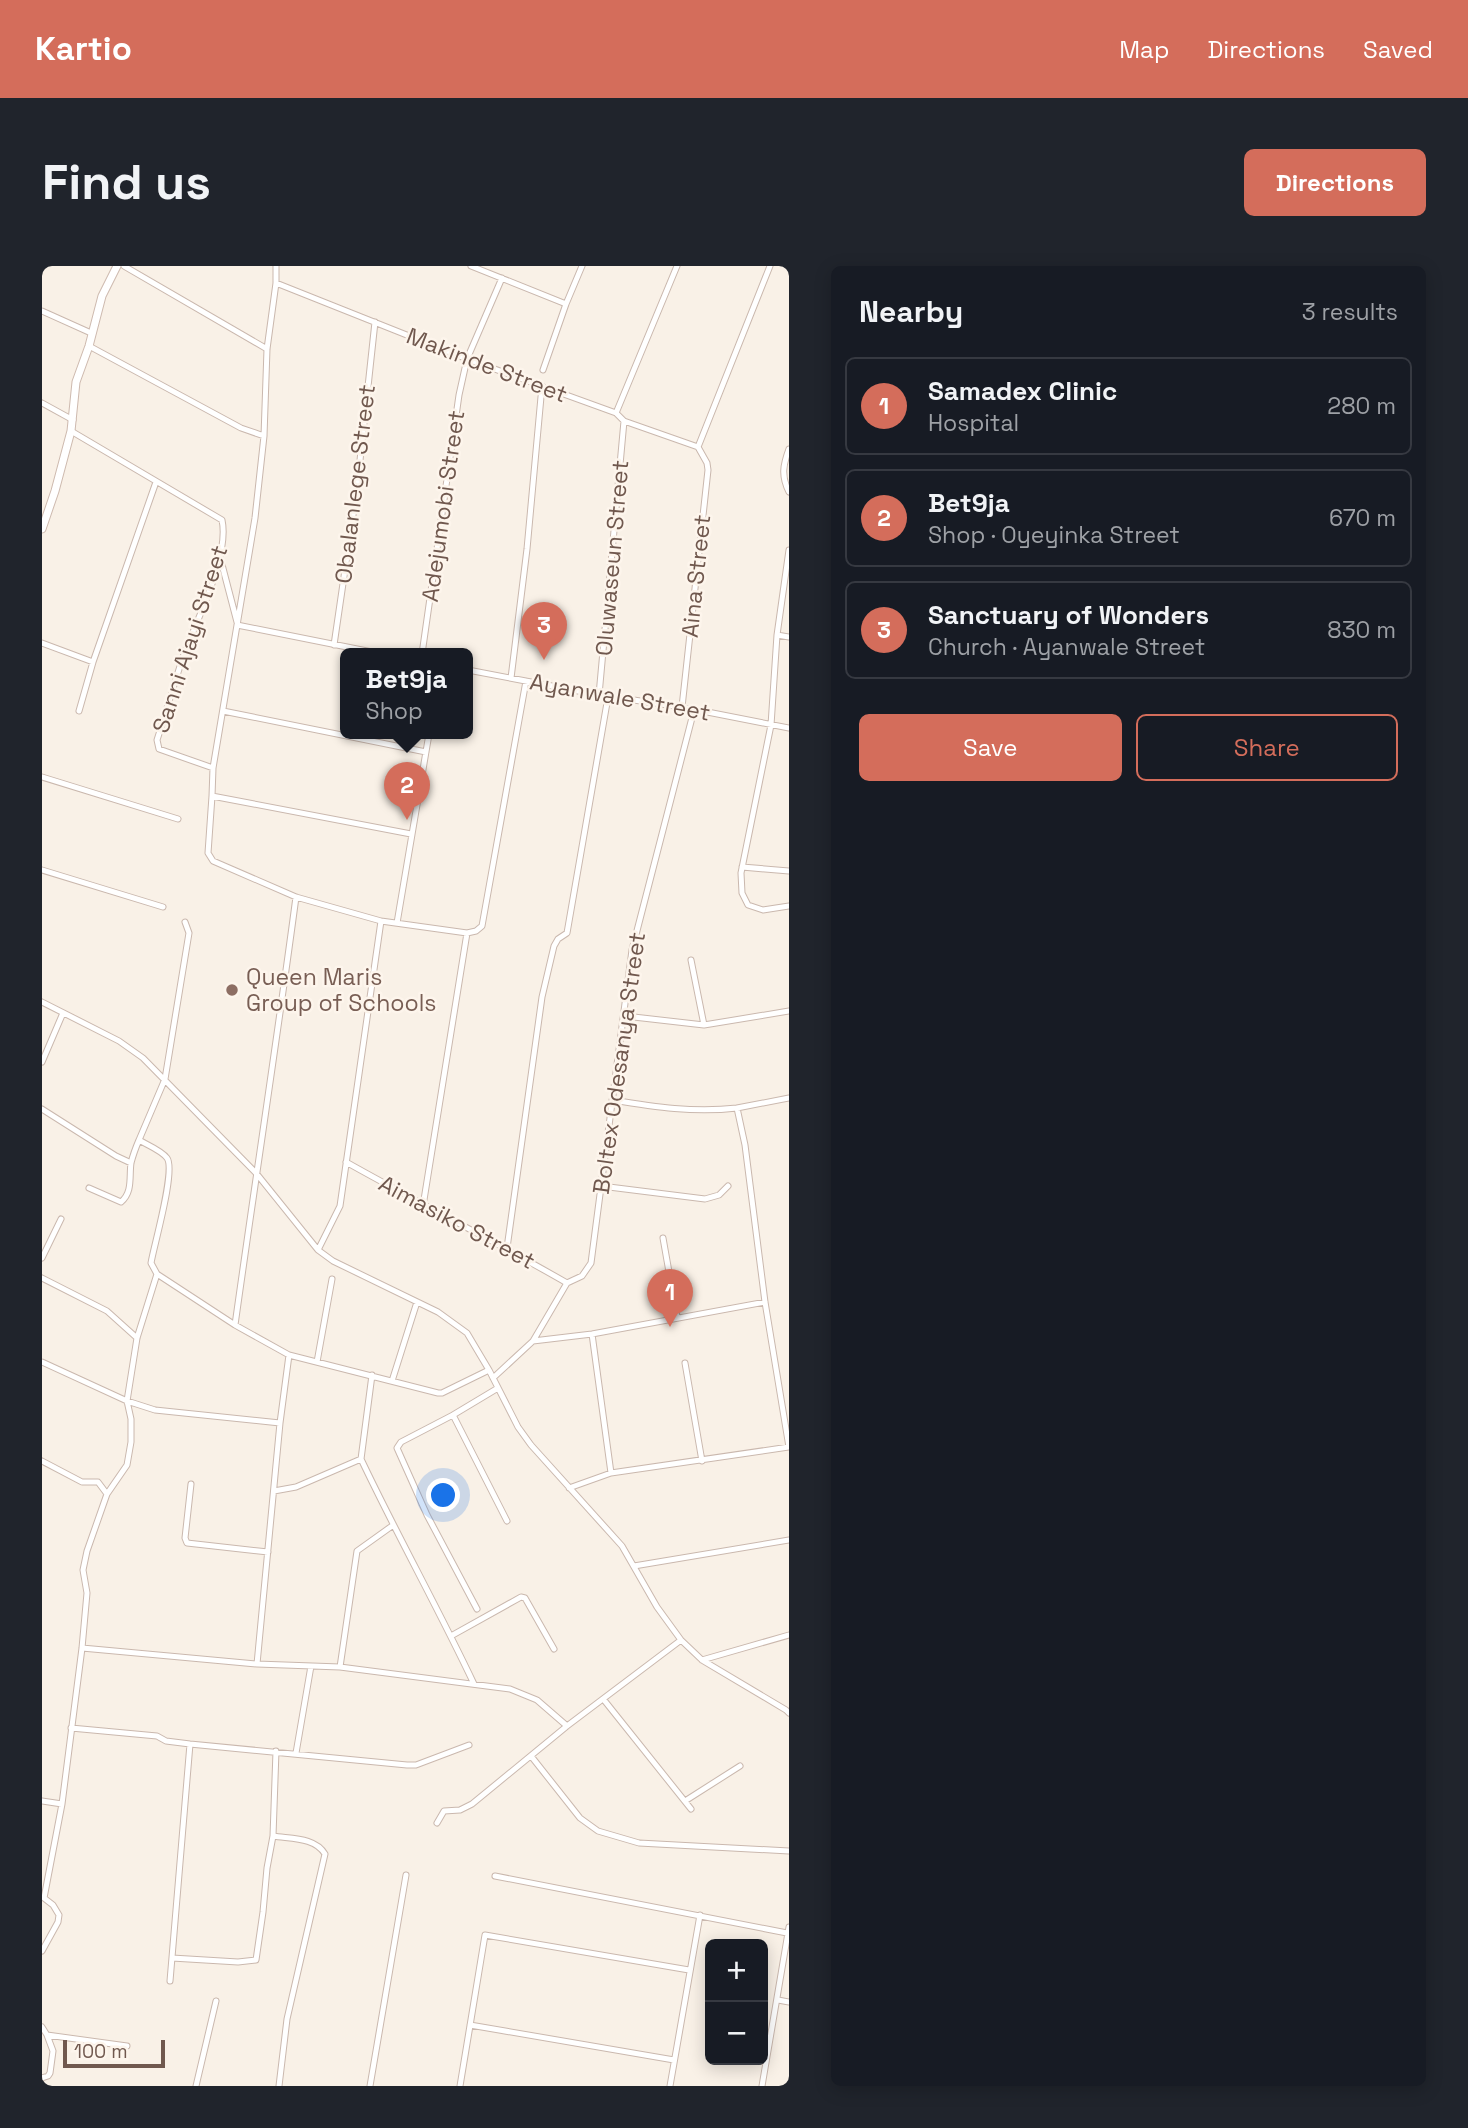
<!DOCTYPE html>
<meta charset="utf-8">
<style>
:root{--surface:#171b24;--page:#20242c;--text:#f1f3f6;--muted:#9ea1a6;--line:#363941;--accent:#d46d5b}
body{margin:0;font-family:"Space Grotesk",sans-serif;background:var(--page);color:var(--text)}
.controls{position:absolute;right:21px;bottom:21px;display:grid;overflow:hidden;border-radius:10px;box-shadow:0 4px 18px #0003}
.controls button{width:63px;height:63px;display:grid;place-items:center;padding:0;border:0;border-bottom:2px solid var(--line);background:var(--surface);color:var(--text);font:35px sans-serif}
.scale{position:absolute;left:21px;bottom:18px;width:102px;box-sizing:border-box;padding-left:7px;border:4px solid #70584e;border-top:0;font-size:19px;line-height:24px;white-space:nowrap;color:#70584e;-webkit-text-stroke:5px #fdf5ec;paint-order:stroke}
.you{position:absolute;left:402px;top:1230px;width:24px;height:24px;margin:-18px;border:5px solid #fff;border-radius:50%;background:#1a73e8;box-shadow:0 0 0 10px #1a73e833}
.badge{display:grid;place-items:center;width:46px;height:46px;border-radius:50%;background:var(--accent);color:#fff;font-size:23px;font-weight:700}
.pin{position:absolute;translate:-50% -58px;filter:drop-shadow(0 2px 4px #0008)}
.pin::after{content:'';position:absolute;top:37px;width:24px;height:21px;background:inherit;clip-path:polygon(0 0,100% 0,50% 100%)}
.popup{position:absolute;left:298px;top:382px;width:133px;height:91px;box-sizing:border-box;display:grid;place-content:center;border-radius:10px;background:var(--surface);filter:drop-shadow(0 2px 5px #0005);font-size:23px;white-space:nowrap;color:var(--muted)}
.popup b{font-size:26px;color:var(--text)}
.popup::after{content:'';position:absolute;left:50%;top:100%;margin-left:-14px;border:14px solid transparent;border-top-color:var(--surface)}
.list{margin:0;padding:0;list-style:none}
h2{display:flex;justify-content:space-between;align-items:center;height:91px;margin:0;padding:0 28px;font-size:30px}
h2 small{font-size:23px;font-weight:400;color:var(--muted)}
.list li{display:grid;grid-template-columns:46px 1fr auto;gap:21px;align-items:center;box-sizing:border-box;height:98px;margin:0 14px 14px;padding:0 14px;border:2px solid var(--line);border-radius:10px}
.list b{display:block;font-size:26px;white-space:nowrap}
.list p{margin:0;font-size:23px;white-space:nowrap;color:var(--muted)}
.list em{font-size:23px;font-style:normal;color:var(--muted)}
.actions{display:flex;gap:14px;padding:21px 28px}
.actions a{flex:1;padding:16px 0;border:2px solid var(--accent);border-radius:10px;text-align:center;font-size:24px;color:var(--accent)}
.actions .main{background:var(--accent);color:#fff}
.map{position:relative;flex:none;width:747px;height:1820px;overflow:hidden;border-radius:10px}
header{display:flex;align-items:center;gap:42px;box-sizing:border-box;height:98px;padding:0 35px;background:var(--accent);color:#fff}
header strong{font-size:33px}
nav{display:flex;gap:38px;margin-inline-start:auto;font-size:24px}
.intro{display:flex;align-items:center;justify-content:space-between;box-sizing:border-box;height:168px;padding:0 42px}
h1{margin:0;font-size:49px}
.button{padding:18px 32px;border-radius:10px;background:var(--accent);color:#fff;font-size:24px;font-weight:700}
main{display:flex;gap:42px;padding:0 42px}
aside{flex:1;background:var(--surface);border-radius:10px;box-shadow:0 4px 18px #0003}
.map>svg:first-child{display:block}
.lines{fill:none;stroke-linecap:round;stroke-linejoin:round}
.street-casing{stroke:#cab8ae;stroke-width:7}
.secondary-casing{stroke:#cebaaf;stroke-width:9}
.street{stroke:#fff;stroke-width:5}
.secondary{stroke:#fff;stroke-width:7}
.education-dot{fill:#8d6e63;stroke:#fdf5ec;stroke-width:2.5}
.labels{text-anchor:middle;stroke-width:5;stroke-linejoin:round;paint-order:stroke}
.street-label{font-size:23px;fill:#70584e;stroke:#fdf5ec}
.education-label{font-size:23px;fill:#785e54;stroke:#fdf5ec;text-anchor:start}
</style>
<header>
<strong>Kartio</strong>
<nav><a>Map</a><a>Directions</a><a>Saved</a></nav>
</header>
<div class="intro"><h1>Find us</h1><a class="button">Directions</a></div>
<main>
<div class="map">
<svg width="747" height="1820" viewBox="0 0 747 1820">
<rect width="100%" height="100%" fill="#f9f1e7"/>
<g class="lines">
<g class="street-casing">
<path id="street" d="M 82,0 L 225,83
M 234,0 L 234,17 L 225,83 L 222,170 L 213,252 L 171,502 L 170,530 L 369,568
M 429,0 L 524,38
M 234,17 L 425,93 L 574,147 L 582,155 L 656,181
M 0,45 L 49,67
M 47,80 L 199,162 L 222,170
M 501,104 L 524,38 L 540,0
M 0,137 L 31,154
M 574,147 L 635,0
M 29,165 L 180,254 C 188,290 154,355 141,391 C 132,418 124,446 115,474 L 117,483 L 171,502
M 656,181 L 728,0
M 747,183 C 741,199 739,210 747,226
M 747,284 L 735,369 L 729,459 L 699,607 L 700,627 L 706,639 L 721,644 L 747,640
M 178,291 L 195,356
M 195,359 L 340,388
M 735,369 L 747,371
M 0,377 L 51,396
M 292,379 L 315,222 L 333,56
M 380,388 L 417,129 L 425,93 L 460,12
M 426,404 L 557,429 L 640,441 L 747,462
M 469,412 L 485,283 L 500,120
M 557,429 L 582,155
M 640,441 L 666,204 L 665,197 L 656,181
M 37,445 L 51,396 L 114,216
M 181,445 L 384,486
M 0,511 L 136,553
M 170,530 L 166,587 L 171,595 L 254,631 L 339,655 L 425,667 L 434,665 L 440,660 L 484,415
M 700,601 L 747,605
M 0,604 L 121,641
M 355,657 L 387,468
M 649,694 L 662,759
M 0,736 L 77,775 L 101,792 L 214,907 L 276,984 L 291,995 L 396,1046 L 425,1067 L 447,1104 L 476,1161 L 489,1179 L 580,1280 L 615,1341 L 639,1374 L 660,1394 L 744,1444 L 747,1447
M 583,750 L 662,759 L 747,745
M 0,796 L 21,747
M 570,834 C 613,841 652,847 695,842
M 0,843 L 74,890 L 89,897
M 304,896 C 377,937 452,975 525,1017
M 559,920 L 663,933 L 677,929 L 686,920
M 47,922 L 79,936 C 91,926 87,911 89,897 C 91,889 94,881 97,874
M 381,940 L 425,667
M 621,972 L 635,1051
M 465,982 L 500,731 L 512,680 L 516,673 L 525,667 L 566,431
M 276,984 L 298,940 L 339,655
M 0,992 L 19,953
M 115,1008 L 193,1059 L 247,1089 L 396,1127 L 400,1127 L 447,1104
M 0,1012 L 65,1045 L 95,1072
M 525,1017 L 540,1010 L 549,997 L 590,684 L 652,444
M 193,1059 C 213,916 235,774 254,631
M 550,1068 L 569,1207
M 491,1075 L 525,1017
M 0,1096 L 85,1135 L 113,1144 L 238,1157
M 275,1096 L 290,1013
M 643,1097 L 660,1195
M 451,1112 L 491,1075 L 550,1068 L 723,1036
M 350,1115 L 375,1036
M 411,1149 L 465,1255
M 747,1181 L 723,1036 L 703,879 L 695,842 L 747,832
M 319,1193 C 355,1269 396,1342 432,1418
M 0,1195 L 40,1216 L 56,1216 L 65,1228
M 149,1218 L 143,1272 L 145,1277 L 226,1286
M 527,1222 L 569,1207 L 747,1181
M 232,1225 L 254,1221 L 319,1193 L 330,1109
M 592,1300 L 747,1274
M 435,1343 L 385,1249 L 355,1182 L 359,1176 L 411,1149 L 456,1122
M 409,1370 L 479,1331 L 483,1332 L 512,1383
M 40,1382 L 215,1398 L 298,1401 L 468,1423 L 495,1434 L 525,1460
M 660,1394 L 747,1369
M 215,1398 L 238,1157 L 247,1089
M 298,1401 L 315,1285 L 350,1260
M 562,1434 L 649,1543
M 29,1462 L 115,1470 L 124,1475 L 148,1478 L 365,1499 L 374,1499 L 427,1479
M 254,1487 L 269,1400
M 489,1490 L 538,1552 L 556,1565 L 597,1577 L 747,1585
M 0,1535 L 20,1538
M 643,1535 L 698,1500
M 395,1557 L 402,1545 L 418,1544 L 430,1538 L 525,1460 L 639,1374
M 231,1570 C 249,1573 273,1571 283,1588 L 245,1753 L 237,1820
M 453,1610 L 745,1667
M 0,1685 L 16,1656 L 17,1649 L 11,1639 L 2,1632 L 20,1538 L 40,1382 L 45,1327 L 41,1304 L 45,1285 L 65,1228 L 85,1199 L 89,1176 L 89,1153 L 85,1135 L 95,1072 L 115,1008 L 109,997 C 112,979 134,904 125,892 C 119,884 105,879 97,874 L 123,813 L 147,667 L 143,656
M 130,1692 L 196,1696 L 214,1694 L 221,1646 L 225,1602 L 231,1570 L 234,1485
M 128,1715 L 148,1478
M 736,1734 L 747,1736
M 428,1759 L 632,1794
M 0,1761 L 5,1769 L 85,1780
M 0,1812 L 6,1810 L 8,1807 L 11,1785 L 5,1769
M 154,1820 L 174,1735
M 328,1820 L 364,1609
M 418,1820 L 443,1669 L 647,1704
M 628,1820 L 658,1649
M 720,1820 L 747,1661"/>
</g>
<g class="secondary-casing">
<path id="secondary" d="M 0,263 L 13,225 L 29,165 L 34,116 L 47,80 L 60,30 L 75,0"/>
</g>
<use href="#street" class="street"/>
<use href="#secondary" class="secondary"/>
</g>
<circle class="education-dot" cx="190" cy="724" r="7"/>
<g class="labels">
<g class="street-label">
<text transform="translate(445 99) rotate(21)" y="8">Makinde Street</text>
<text transform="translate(313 218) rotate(-83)" y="8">Obalanlege Street</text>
<text transform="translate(401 240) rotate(-82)" y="8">Adejumobi Street</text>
<text transform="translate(570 292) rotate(-85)" y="8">Oluwaseun Street</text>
<text transform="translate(654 310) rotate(-84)" y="8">Aina Street</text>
<text transform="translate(148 373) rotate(-72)" y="8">Sanni Ajayi Street</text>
<text transform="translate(578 431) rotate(10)" y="8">Ayanwale Street</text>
<text transform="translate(577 797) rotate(-82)" y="8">Boltex Odesanya Street</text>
<text transform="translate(415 956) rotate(28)" y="8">Aimasiko Street</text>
</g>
<g class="education-label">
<text x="204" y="719">Queen Maris<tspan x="204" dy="26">Group of Schools</tspan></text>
</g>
</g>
</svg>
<div class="controls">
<button>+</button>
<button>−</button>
</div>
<div class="scale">100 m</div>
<div class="you"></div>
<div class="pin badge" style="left:628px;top:1061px">1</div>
<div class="pin badge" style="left:365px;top:554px">2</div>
<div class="popup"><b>Bet9ja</b>Shop</div>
<div class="pin badge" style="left:502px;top:394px">3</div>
</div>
<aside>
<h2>Nearby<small>3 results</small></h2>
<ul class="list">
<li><span class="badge">1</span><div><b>Samadex Clinic</b><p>Hospital</p></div><em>280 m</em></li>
<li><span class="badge">2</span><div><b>Bet9ja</b><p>Shop · Oyeyinka Street</p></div><em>670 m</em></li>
<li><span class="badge">3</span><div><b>Sanctuary of Wonders</b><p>Church · Ayanwale Street</p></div><em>830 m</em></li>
</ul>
<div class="actions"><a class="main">Save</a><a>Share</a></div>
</aside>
</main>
